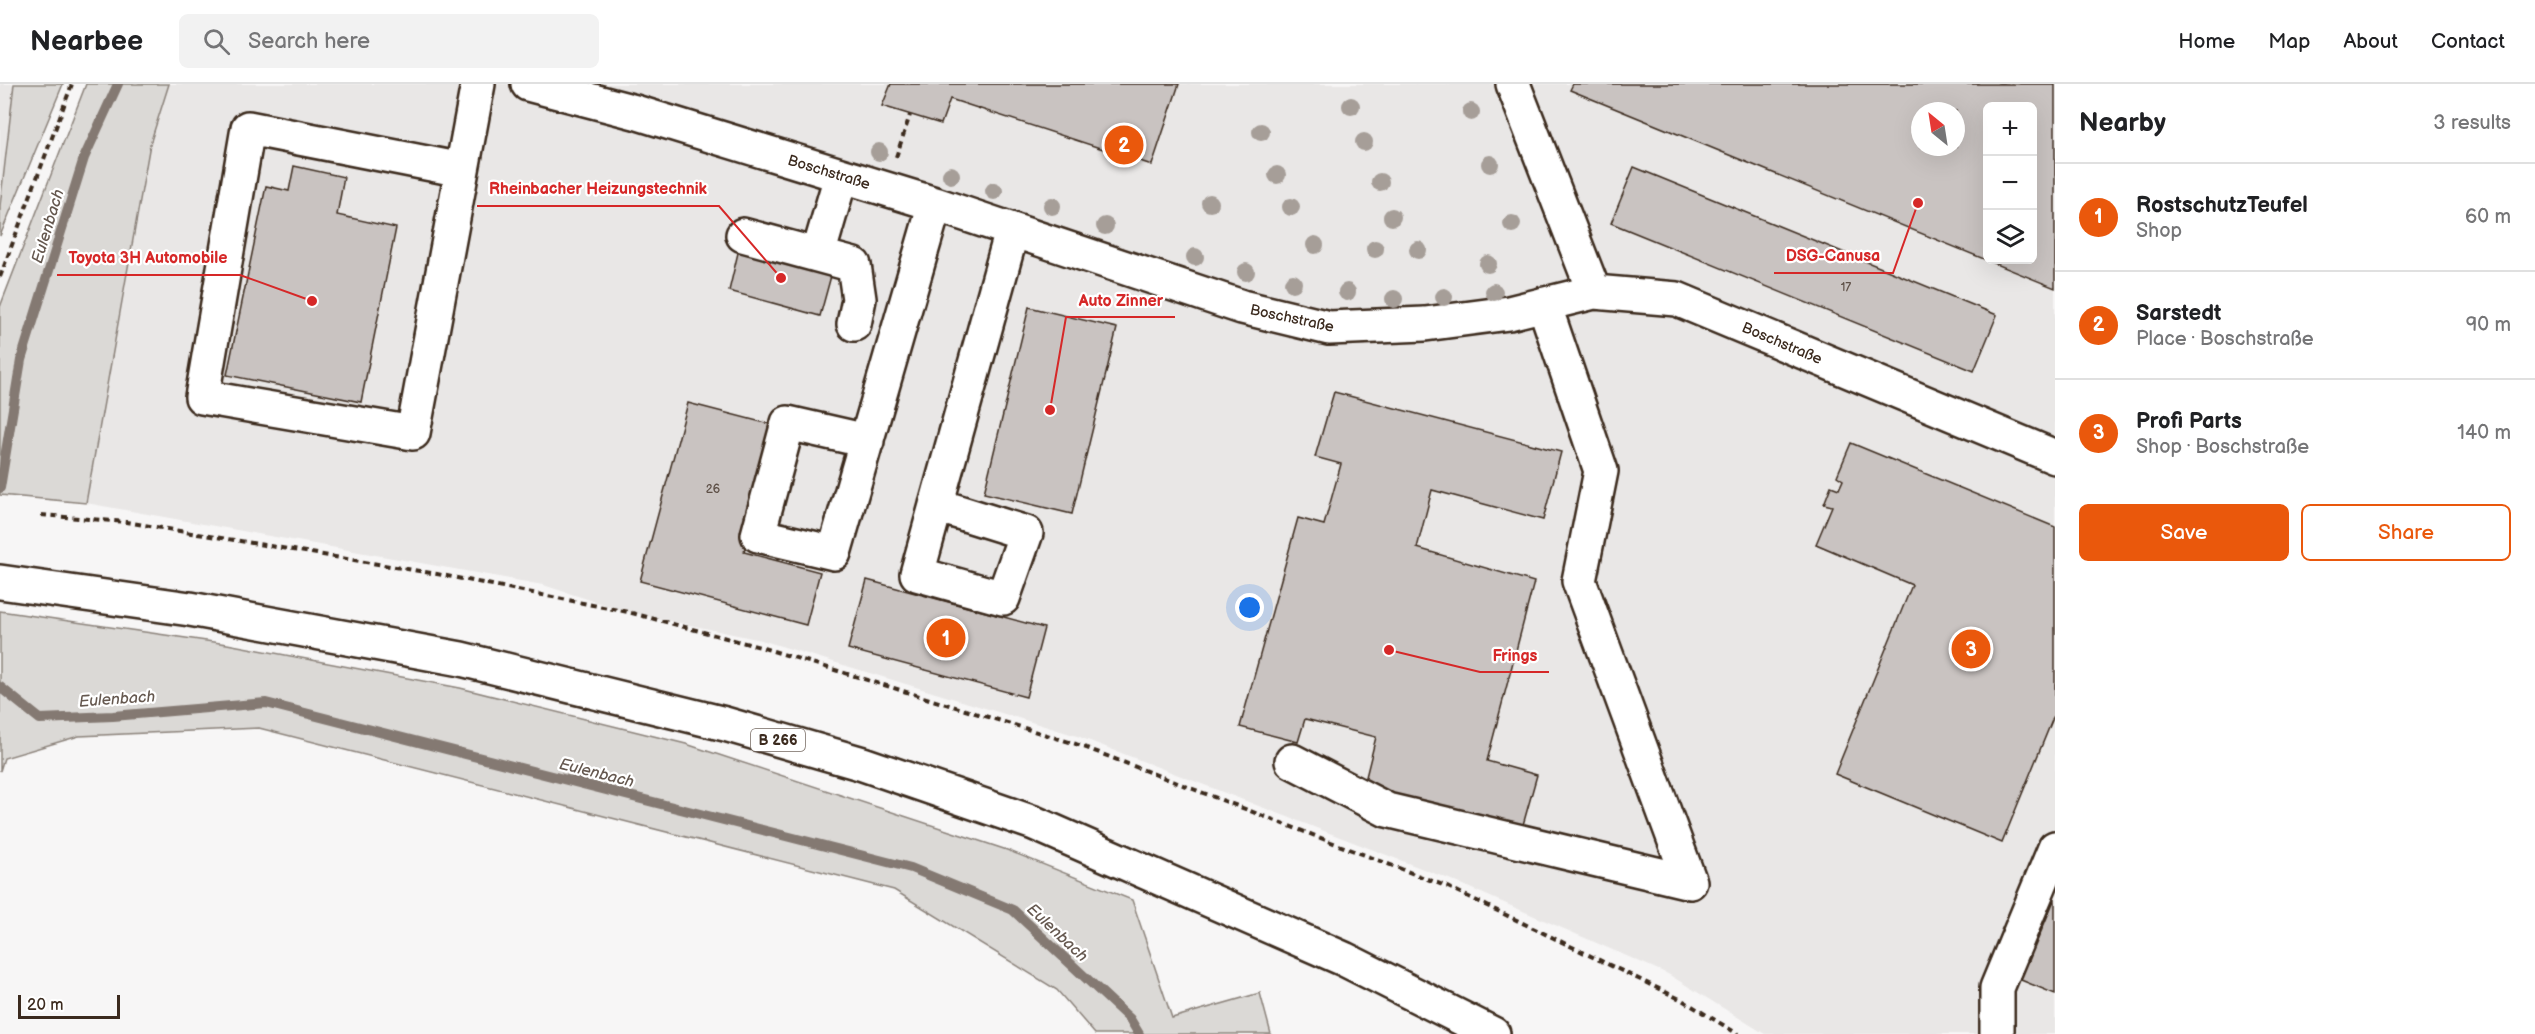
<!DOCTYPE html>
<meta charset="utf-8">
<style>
:root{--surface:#fff;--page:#f2f2f2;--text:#202124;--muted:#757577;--line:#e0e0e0;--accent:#ea580c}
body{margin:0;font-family:"Balsamiq Sans",sans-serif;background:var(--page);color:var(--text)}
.controls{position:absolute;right:18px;top:18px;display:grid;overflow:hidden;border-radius:9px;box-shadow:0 6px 24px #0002}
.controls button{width:54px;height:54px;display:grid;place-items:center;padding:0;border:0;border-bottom:2px solid var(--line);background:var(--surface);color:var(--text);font:30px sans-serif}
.compass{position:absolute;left:1911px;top:18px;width:54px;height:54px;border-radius:50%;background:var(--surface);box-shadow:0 6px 24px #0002;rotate:330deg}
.scale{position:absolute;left:18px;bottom:15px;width:102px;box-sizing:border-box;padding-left:6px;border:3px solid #3b2a1e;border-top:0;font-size:16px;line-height:21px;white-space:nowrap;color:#3b2a1e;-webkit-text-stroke:4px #fff;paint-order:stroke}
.you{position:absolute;left:1250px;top:524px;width:21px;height:21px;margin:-15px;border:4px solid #fff;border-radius:50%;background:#1a73e8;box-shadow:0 0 0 9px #1a73e833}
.badge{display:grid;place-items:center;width:39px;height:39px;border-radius:50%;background:var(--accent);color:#fff;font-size:20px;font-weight:700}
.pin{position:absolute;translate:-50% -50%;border:3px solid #fff;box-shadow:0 2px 6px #0006}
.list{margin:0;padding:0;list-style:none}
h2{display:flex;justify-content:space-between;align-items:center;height:78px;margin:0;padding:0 24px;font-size:26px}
h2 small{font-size:20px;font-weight:400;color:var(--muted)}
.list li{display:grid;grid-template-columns:39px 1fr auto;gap:18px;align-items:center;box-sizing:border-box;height:108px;padding:0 24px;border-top:2px solid var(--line)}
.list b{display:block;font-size:22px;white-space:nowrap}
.list p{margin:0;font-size:20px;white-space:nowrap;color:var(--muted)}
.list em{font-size:20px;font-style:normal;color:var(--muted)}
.actions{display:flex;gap:12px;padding:18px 24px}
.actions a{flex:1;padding:14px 0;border:2px solid var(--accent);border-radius:9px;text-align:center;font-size:21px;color:var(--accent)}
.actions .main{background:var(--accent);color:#fff}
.icon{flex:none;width:33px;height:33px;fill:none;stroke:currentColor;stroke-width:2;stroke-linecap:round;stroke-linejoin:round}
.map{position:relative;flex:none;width:2055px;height:950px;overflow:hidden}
header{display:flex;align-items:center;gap:36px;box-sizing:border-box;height:84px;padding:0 30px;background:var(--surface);border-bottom:2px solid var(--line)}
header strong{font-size:28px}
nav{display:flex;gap:33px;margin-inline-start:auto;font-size:21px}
.search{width:420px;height:54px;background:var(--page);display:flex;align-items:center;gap:15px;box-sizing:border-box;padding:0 21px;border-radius:9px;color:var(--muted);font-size:22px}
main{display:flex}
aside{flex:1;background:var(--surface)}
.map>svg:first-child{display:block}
.built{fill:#e9e7e6;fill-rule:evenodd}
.green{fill:#dbd9d6;stroke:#8b827a;stroke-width:1.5}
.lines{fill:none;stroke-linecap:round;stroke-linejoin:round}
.stream{stroke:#847972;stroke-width:10}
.building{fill:#c9c3c1;stroke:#3b2a1e;stroke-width:1.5;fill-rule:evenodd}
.minor-casing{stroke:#3b2a1e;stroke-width:38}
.major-casing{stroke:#3b2a1e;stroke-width:38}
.path{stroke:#3b2a1e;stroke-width:4;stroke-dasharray:6 4.5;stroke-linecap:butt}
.minor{stroke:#fff;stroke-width:33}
.major{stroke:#fff;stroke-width:33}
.tree{fill:#a69e98}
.labels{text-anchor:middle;stroke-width:4.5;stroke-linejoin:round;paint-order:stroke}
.number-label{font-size:12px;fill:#5e5047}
.shield{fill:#fff;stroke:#766a62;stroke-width:1.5}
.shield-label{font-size:14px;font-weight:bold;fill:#3b2a1e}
.street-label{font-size:15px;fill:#3b2a1e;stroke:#fff}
.water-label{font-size:16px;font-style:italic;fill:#65584f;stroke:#fff}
.leader{fill:none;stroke:#d62828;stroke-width:2}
.callout-dot{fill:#d62828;stroke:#fff;stroke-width:2}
.callout-label{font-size:16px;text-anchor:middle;font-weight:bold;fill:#d62828;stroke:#fff;stroke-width:4.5;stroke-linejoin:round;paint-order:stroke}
</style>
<header>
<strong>Nearbee</strong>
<div class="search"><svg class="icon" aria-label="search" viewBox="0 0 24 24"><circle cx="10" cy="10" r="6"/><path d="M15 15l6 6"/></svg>Search here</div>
<nav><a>Home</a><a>Map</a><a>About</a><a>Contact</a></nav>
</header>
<main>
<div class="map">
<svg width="2055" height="950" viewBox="0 0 2055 950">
<rect width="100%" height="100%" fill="#f7f6f6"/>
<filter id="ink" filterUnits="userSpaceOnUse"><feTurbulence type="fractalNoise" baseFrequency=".0167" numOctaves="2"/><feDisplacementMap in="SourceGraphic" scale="12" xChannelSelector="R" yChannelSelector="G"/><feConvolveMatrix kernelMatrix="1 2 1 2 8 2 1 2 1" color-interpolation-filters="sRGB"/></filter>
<g filter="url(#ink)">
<path class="built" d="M 0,0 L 14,0 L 0,122 Z
M 169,0 L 2055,0 L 2055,950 L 1765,950 L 1668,890 L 1449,795 L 1077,652 L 761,556 L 628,528 L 543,501 L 86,419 L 150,60 ZM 1988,22 L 2032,22 L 2032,176 L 1988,176 ZM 1920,27 L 1956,27 L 1956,63 L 1920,63 Z"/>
<path class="green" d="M 14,0 L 63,0 L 0,152 L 0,122 Z
M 86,0 L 169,0 L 150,60 L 86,419 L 0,411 L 0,223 Z
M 0,527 L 227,560 L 460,604 L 686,660 L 1007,766 L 1132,816 L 1172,934 L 1260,909 L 1271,950 L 1095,950 L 1057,906 L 894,806 L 259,644 L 79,652 L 4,674 L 0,687 Z"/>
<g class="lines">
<path class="stream" d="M 0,404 L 21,276 L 84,74 L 118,0
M 0,603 L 40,635 L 113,632 L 266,619 L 911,784 L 1013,826 L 1130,935 L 1139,950"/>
</g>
<path class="building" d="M 891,0 L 1179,0 L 1152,81 L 950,15 L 941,40 L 882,22 Z
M 1573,0 L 2055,0 L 2055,204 L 1570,6 ZM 1988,22 L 2032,22 L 2032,176 L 1988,176 ZM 1920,27 L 1956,27 L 1956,63 L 1920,63 Z
M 294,82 L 344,93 L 337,131 L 396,144 L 361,318 L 227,291 L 266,102 L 289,107 Z
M 1634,83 L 1997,231 L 1974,287 L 1611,139 Z
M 741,156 L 834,181 L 820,232 L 729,207 Z
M 1029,223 L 1117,244 L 1072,430 L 984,409 Z
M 1334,308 L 1561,368 L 1543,436 L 1432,406 L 1417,464 L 1534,498 L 1487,677 L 1537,691 L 1521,748 L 1363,705 L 1376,653 L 1305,635 L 1298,658 L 1240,643 L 1298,434 L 1324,441 L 1341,380 L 1315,373 Z
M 688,319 L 777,342 L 744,468 L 820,488 L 806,541 L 640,497 Z
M 1851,359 L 2055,443 L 2055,629 L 2002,759 L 1835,690 L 1912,501 L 1816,460 L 1832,422 L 1824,420 L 1831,402 L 1839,405 L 1843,396 L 1837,392 Z
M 867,496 L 1044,544 L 1026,613 L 848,565 Z
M 2055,814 L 2055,910 L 2021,896 Z"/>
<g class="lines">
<g class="minor-casing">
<path id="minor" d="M 528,0 L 635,28 L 935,120 L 1242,223 L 1329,244 L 1425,240 L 1509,229 L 1594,208 L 1677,215 L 2055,373
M 1513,0 L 1594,208
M 462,86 L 248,44 L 202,313 L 413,349 L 478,0
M 743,151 L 854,181 L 859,215 L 854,240
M 818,171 L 841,92
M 867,357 L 788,339 L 758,451 L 834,469 L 935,120
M 936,421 L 1026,449 L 1003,514 L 917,490 L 1012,147
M 1292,677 L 1387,726 L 1690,798 L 1579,497 L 1601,387 L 1544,220
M 1997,950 L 1997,904 L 2055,764"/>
</g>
<g class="major-casing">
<path id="major" d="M 0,498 L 190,525 L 461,575 L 725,640 L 863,680 L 1034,739 L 1344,875 L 1493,950"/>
</g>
<path class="path" d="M 896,73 L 910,31
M 0,193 L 72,0
M 41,431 L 126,438 L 437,490 L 628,528 L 760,563 L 1076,660 L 1448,803 L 1682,916 L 1738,950"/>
<use href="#minor" class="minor"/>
<use href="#major" class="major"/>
</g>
<g class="tree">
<circle cx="1351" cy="22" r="9"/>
<circle cx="1471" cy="28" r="9"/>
<circle cx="1261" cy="48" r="9"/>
<circle cx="1364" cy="58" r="9"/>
<circle cx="879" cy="68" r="9"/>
<circle cx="1490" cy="80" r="9"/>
<circle cx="951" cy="91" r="9"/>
<circle cx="1277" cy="91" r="9"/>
<circle cx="1380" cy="98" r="9"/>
<circle cx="994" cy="107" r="9"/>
<circle cx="1210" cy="119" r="9"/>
<circle cx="1052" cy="122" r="9"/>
<circle cx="1291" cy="123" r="9"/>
<circle cx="1392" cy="133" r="9"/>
<circle cx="1512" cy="140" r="9"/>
<circle cx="1105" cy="142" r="9"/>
<circle cx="1315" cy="161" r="9"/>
<circle cx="1375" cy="165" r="9"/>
<circle cx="1418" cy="166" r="9"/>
<circle cx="1195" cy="173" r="9"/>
<circle cx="1488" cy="180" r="9"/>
<circle cx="1246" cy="188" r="9"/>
<circle cx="1293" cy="199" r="9"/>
<circle cx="1347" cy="208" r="9"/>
<circle cx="1494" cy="208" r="9"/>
<circle cx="1444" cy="213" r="9"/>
<circle cx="1394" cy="215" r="9"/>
</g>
</g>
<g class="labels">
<g class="number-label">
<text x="1846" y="207">17</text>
<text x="713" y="409">26</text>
</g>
<rect class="shield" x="751" y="645" width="54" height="22" rx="4.5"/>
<g class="shield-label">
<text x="778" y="661">B 266</text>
</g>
<g class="street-label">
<text transform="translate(829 88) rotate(17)" y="5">Boschstraße</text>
<text transform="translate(1292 234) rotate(12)" y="5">Boschstraße</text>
<text transform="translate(1782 259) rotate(23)" y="5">Boschstraße</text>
</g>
<g class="water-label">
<text transform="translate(47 142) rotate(-73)" y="6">Eulenbach</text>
<text transform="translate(117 614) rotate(-4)" y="6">Eulenbach</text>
<text transform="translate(597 688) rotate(14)" y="6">Eulenbach</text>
<text transform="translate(1058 848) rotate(43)" y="6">Eulenbach</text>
</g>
</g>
<path class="leader" d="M781 194L719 122H477M1918 119L1893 189H1774M312 217L240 191H57M1050 326L1066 233H1175M1389 566L1480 588H1549"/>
<g class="callout-dot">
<circle cx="781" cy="194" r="6"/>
<circle cx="1918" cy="119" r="6"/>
<circle cx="312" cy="217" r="6"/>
<circle cx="1050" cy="326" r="6"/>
<circle cx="1389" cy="566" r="6"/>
</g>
<g class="callout-label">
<text x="598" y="110">Rheinbacher Heizungstechnik</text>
<text x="1833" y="177">DSG-Canusa</text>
<text x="148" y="179">Toyota 3H Automobile</text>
<text x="1121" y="222">Auto Zinner</text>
<text x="1515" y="577">Frings</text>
</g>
</svg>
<div class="controls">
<button>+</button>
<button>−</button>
<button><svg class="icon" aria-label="layers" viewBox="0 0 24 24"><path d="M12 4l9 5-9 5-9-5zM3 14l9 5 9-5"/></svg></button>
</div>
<svg class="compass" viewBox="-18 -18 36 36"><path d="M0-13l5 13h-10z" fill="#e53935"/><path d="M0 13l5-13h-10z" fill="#757577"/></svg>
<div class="scale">20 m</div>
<div class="you"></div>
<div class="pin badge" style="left:946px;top:554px">1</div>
<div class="pin badge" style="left:1124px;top:61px">2</div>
<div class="pin badge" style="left:1971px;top:565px">3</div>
</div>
<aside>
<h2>Nearby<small>3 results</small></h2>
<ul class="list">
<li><span class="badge">1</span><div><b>RostschutzTeufel</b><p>Shop</p></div><em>60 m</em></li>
<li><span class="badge">2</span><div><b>Sarstedt</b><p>Place · Boschstraße</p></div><em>90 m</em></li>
<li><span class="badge">3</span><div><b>Profi Parts</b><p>Shop · Boschstraße</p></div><em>140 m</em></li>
</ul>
<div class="actions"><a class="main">Save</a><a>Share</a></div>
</aside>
</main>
